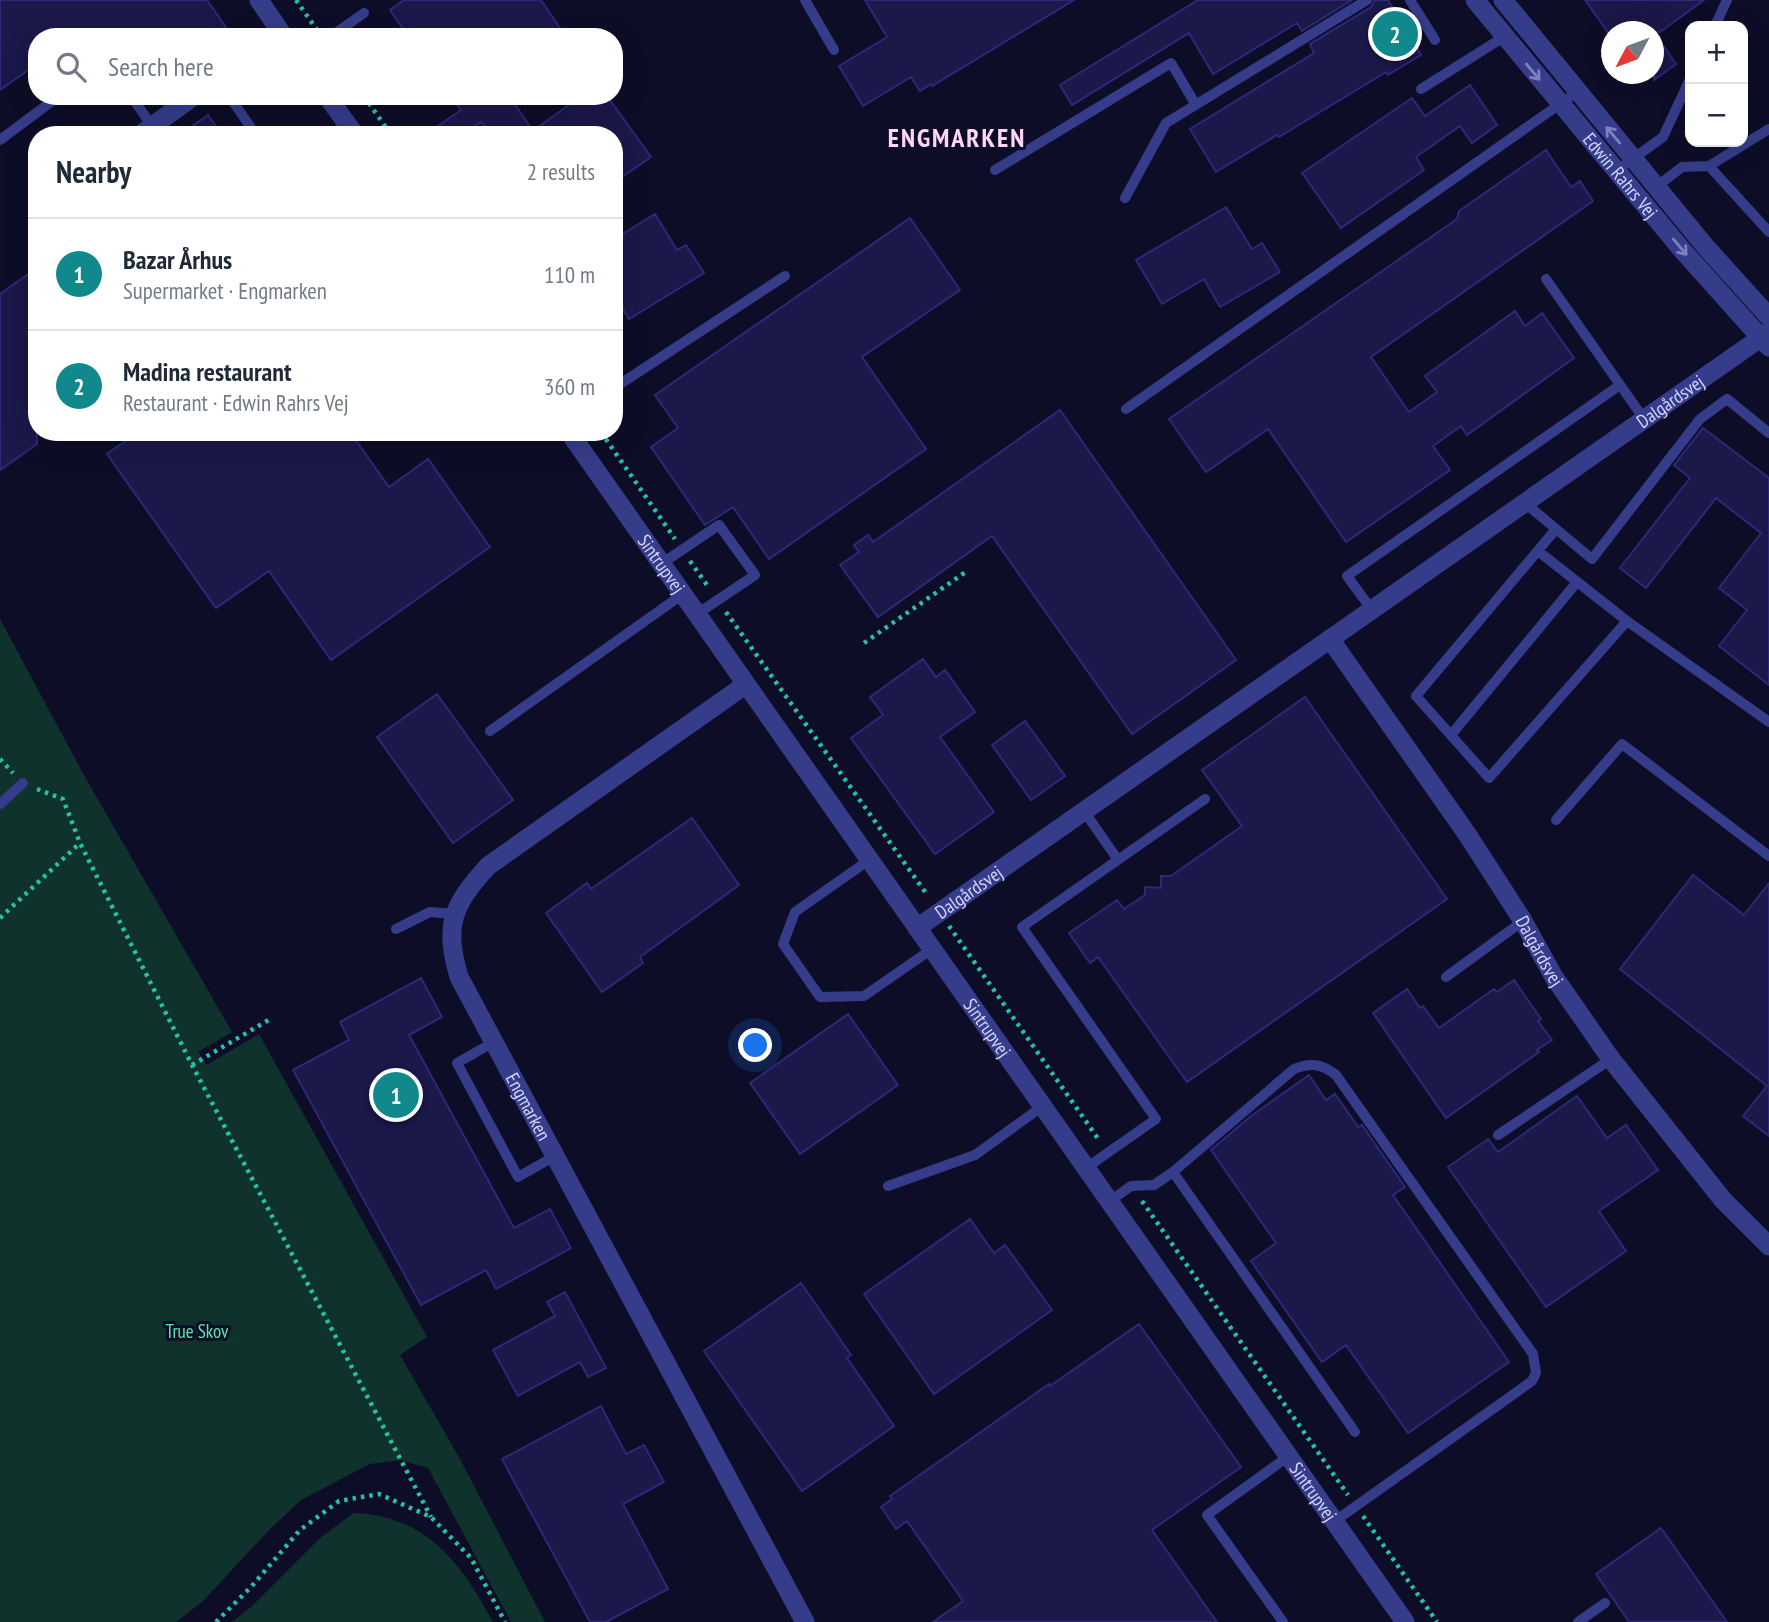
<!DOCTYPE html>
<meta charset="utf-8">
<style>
:root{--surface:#fff;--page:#f2f2f3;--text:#1f2937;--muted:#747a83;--line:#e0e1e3;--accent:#11898c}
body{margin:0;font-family:"PT Sans Narrow",sans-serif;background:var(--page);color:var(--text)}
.controls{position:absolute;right:21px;top:21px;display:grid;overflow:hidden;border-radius:14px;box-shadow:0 7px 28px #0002}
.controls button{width:63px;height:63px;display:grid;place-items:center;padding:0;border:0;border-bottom:2px solid var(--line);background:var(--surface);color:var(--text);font:35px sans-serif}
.compass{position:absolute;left:1601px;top:21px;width:63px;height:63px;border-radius:50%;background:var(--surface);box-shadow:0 7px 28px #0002;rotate:229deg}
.you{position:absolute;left:756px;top:1046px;width:24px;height:24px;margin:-18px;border:5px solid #fff;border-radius:50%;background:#1a73e8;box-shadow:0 0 0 10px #1a73e833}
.badge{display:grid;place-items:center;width:46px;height:46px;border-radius:50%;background:var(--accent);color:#fff;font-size:23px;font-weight:700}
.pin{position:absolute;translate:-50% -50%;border:4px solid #fff;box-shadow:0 2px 7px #0006}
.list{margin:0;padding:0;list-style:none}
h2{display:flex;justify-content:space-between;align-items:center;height:91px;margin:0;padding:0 28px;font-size:30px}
h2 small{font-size:23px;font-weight:400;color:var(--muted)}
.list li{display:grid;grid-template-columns:46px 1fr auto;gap:21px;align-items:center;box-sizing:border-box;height:112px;padding:0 28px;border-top:2px solid var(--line)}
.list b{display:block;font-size:26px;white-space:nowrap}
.list p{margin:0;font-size:23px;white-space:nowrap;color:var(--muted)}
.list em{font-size:23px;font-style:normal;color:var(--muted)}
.icon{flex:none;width:38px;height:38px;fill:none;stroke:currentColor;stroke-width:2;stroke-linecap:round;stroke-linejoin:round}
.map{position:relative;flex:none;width:1769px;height:1622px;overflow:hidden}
.search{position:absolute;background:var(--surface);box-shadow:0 7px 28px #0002;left:28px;top:28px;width:595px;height:77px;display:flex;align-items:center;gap:18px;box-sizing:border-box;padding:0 24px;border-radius:28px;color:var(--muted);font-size:26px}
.panel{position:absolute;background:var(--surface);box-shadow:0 7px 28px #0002;left:28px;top:126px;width:595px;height:315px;border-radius:28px}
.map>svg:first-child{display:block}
.green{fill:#10322c}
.building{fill:#1b184a;stroke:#2d2878;stroke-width:2}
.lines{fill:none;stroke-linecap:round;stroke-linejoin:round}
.path{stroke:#25c1a3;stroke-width:4.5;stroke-dasharray:3.5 5;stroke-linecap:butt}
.service{stroke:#353d8a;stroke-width:10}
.minor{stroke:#353d8a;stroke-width:19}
.tertiary{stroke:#353d8a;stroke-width:19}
.oneway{stroke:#7d81bf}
.labels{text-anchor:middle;stroke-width:6;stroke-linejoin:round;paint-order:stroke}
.street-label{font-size:19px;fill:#d4d5ff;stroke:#0e0d28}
.park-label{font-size:19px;fill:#56e9b0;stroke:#0e0d28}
.district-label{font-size:26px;font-weight:bold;letter-spacing:2px;fill:#ffd6f6;stroke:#0e0d28}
</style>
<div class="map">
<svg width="1769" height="1622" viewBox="0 0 1769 1622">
<rect width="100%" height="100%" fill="#0e0d28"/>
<path class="green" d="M 0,619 L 85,777 L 232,1032 L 198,1052 L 207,1065 L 259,1034 L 427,1337 L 400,1355 L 460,1459 L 545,1622 L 511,1622 L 428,1468 L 401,1460 L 370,1464 L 301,1500 L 270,1529 L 202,1602 L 176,1622 L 0,1622 Z
M 354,1513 C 427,1516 461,1563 493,1622 L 232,1622 L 251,1607 L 320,1538 Z"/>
<path class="building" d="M 0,0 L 207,0 L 227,29 L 216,37 L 37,37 L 37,64 L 0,90 Z
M 404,0 L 541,0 L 566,37 L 409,37 L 390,10 Z
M 865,0 L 1074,0 L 932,86 L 931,84 L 920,91 L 911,77 L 863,106 L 839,66 L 887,37 Z
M 1198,0 L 1352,0 L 1302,31 L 1297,23 L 1213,74 L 1189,33 L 1072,105 L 1060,85 Z
M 1375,0 L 1388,0 L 1421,55 L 1388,75 L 1386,72 L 1279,137 L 1277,135 L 1216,172 L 1190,129 L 1314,53 L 1310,44 L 1371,7 Z
M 1585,0 L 1704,0 L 1660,32 L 1612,32 L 1612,38 Z
M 1654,32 L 1676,64 L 1654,80 Z
M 1470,85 L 1497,125 L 1472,143 L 1460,126 L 1416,157 L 1424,170 L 1341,228 L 1302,173 L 1412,98 L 1425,116 Z
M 451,96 L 509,96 L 533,131 L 581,96 L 607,96 L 651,157 L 622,177 L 614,166 L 614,135 L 491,135 L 481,122 L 463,135 L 425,135 L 461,110 Z
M 208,115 L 222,135 L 180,135 Z
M 1546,150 L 1571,187 L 1580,181 L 1593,201 L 1371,357 L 1409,412 L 1437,392 L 1425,376 L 1515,311 L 1525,326 L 1542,313 L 1574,358 L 1467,435 L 1461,426 L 1433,446 L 1450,470 L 1346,542 L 1268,429 L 1206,472 L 1169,419 L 1457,219 L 1459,211 Z
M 1226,207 L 1252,249 L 1262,243 L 1280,272 L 1220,307 L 1204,279 L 1162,304 L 1136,260 Z
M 655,214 L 677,250 L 686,245 L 704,273 L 629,319 L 614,294 L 614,239 Z
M 910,218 L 960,290 L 862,357 L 926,449 L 769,559 L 733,507 L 705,525 L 651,447 L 678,428 L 655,395 Z
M 37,268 L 37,444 L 0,470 L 0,294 Z
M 1060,410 L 1236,660 L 1132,734 L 992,536 L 878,617 L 840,565 L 859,552 L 854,545 L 868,535 L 873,542 Z
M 1703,428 L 1769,478 L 1769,685 L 1719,646 L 1747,610 L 1719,588 L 1761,533 L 1716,498 L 1646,588 L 1620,568 L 1690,478 L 1674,465 Z
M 138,432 L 350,432 L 389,487 L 428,459 L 490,547 L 331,660 L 269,571 L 216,608 L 107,454 Z
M 923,659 L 936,677 L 945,670 L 975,712 L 940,737 L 994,812 L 935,854 L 851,738 L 883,715 L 870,697 Z
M 437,694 L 513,800 L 453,843 L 377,737 Z
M 1305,697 L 1447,899 L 1187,1082 L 1098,957 L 1090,963 L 1069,933 L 1117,900 L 1124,909 L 1145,895 L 1145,887 L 1161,888 L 1161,876 L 1171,876 L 1242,826 L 1202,770 Z
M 1025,721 L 1065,776 L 1031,800 L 992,745 Z
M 692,818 L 739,885 L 640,957 L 643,963 L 602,992 L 546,913 L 587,883 L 591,889 Z
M 1693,875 L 1744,915 L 1769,883 L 1769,1136 L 1743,1116 L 1767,1086 L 1620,969 Z
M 421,978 L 442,1017 L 409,1035 L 514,1228 L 550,1209 L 571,1248 L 496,1289 L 486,1270 L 421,1305 L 293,1070 L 349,1040 L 340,1022 Z
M 1514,980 L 1541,1019 L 1538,1021 L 1552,1040 L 1537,1050 L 1539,1052 L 1446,1118 L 1373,1013 L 1407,989 L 1420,1008 L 1423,1006 L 1439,1028 L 1494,989 L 1497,992 Z
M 848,1014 L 898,1085 L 800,1154 L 750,1083 Z
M 1309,1075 L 1326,1100 L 1335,1094 L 1358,1127 L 1362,1125 L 1405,1187 L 1393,1195 L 1509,1362 L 1408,1433 L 1346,1345 L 1322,1362 L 1251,1261 L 1276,1243 L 1211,1150 L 1251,1116 Z
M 1577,1096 L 1607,1138 L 1626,1125 L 1658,1170 L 1599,1211 L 1626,1251 L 1546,1307 L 1448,1167 L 1488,1139 L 1498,1152 Z
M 970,1219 L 994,1253 L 1005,1245 L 1052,1310 L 934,1394 L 864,1294 Z
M 801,1283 L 851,1355 L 847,1358 L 894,1426 L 802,1491 L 704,1351 Z
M 565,1292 L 606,1368 L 588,1377 L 580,1362 L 518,1396 L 493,1350 L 555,1316 L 547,1302 Z
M 1139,1324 L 1241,1467 L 1152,1530 L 1217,1622 L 933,1622 L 963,1601 L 907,1521 L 896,1529 L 881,1507 L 892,1499 L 890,1496 L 1049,1384 L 1050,1386 Z
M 601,1406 L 626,1454 L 644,1445 L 664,1482 L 623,1504 L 668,1589 L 606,1622 L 590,1622 L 502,1459 Z
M 1661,1528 L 1727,1622 L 1629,1622 L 1596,1574 Z"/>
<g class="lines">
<path class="path" d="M 296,0 L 317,30
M 364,96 L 391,135
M 601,432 L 675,539
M 690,561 L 709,588
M 726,612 L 928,896
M 864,643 L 967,571
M 0,759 L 13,773
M 37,789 L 63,799 L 80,843 L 192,1065 L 431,1517
M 0,918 L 80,843
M 949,926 L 1099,1140
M 192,1065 L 272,1018
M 1142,1201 L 1348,1495
M 1363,1516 L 1437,1622
M 216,1622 L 251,1587 L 300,1530 L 339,1501 L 379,1494 L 431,1517 L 471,1558 L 505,1622"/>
<path class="service" d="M 805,0 L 834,50
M 1410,0 L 1435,40
M 1715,26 L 1727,0
M 330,37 L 364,13
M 1421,89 L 1507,35
M 131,96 L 152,126
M 234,103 L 256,135
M 0,140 L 59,96
M 1709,166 L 1769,232
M 995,170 L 1171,63 L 1196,105
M 1616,171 L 1663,137 L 1690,79
M 1656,187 L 1682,167 L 1709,166 L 1769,129
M 1125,198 L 1166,123 L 1367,0
M 1546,279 L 1644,419
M 614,388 L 785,276
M 1126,409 L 1577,92
M 1525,503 L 1592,559 L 1700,419 L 1727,399 L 1769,433
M 1556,529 L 1416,696 L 1489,778 L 1627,621
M 1538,551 L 1627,621 L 1769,722
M 661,564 L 719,525 L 755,575 L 697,614
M 1372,610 L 1347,576 L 1620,385
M 490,731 L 683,594
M 1451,735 L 1577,582
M 0,804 L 23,783
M 1084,811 L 1118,860
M 1556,820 L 1622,744 L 1769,856
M 869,860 L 795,912 L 783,944 L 820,997 L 864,996 L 932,949
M 396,929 L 430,912 L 454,914
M 1446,977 L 1523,921
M 494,1042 L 457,1063 L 518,1177 L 555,1156
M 1498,1135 L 1611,1059
M 1086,1168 L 1156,1119 L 1022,927 L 1205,799
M 1173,1172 L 1355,1432
M 888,1186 L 975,1155 L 1043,1106
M 1110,1201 L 1131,1186 L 1154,1185 L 1173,1172 L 1294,1069 C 1311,1062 1322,1064 1336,1075 L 1533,1354 L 1536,1373 L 1532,1381 L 1335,1521
M 1283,1622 L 1207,1515 L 1289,1456
M 1578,1622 L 1605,1603"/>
<g class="minor">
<path d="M 259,0 L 284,37"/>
<path d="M 327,96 L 355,135"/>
<path d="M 140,135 L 194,96"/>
<path id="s1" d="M 569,432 L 1405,1622"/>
<path id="s2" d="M 1330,639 L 1467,834 L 1523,921 L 1554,977 L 1611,1059 L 1723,1200 L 1769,1246"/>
<path id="s3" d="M 745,685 L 488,866 C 452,906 444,924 459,977 L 805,1622"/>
<path id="s4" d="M 917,928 L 1769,332"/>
</g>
<g class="tertiary">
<path id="s5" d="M 1475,0 L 1683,251 L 1769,347"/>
<path d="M 1503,0 L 1705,246 L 1769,317"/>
</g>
</g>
<defs><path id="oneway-shaft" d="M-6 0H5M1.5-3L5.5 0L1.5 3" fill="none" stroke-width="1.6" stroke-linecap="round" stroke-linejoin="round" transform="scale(1.75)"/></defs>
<g class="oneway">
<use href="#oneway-shaft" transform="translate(1533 72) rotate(50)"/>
<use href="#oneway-shaft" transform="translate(1613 135) rotate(-130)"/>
<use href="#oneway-shaft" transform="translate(1680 247) rotate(50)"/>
</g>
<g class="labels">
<g class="street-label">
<text dy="7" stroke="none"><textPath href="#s5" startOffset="228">Edwin Rahrs Vej</textPath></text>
<text dy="7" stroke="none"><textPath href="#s4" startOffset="919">Dalgårdsvej</textPath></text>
<text dy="7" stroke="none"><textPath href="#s1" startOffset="161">Sintrupvej</textPath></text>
<text dy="7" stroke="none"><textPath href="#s4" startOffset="63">Dalgårdsvej</textPath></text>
<text dy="7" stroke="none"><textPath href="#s2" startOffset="376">Dalgårdsvej</textPath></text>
<text dy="7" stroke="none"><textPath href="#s1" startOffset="728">Sintrupvej</textPath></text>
<text dy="7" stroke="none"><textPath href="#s3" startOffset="584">Engmarken</textPath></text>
<text dy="7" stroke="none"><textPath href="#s1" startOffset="1295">Sintrupvej</textPath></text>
</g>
<g class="park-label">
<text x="197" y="1338">True Skov</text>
</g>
<g class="district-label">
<text x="957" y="147">ENGMARKEN</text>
</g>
</g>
</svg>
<div class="controls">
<button>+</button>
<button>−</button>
</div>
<svg class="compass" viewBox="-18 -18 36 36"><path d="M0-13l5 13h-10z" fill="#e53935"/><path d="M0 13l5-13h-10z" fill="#747a83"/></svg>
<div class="you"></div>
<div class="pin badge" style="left:396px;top:1095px">1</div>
<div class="pin badge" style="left:1395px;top:34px">2</div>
<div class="search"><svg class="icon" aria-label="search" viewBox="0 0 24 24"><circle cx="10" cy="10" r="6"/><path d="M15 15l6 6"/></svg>Search here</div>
<section class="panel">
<h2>Nearby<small>2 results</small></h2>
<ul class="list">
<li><span class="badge">1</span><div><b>Bazar Århus</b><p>Supermarket · Engmarken</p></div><em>110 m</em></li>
<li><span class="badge">2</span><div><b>Madina restaurant</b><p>Restaurant · Edwin Rahrs Vej</p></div><em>360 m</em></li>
</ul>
</section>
</div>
